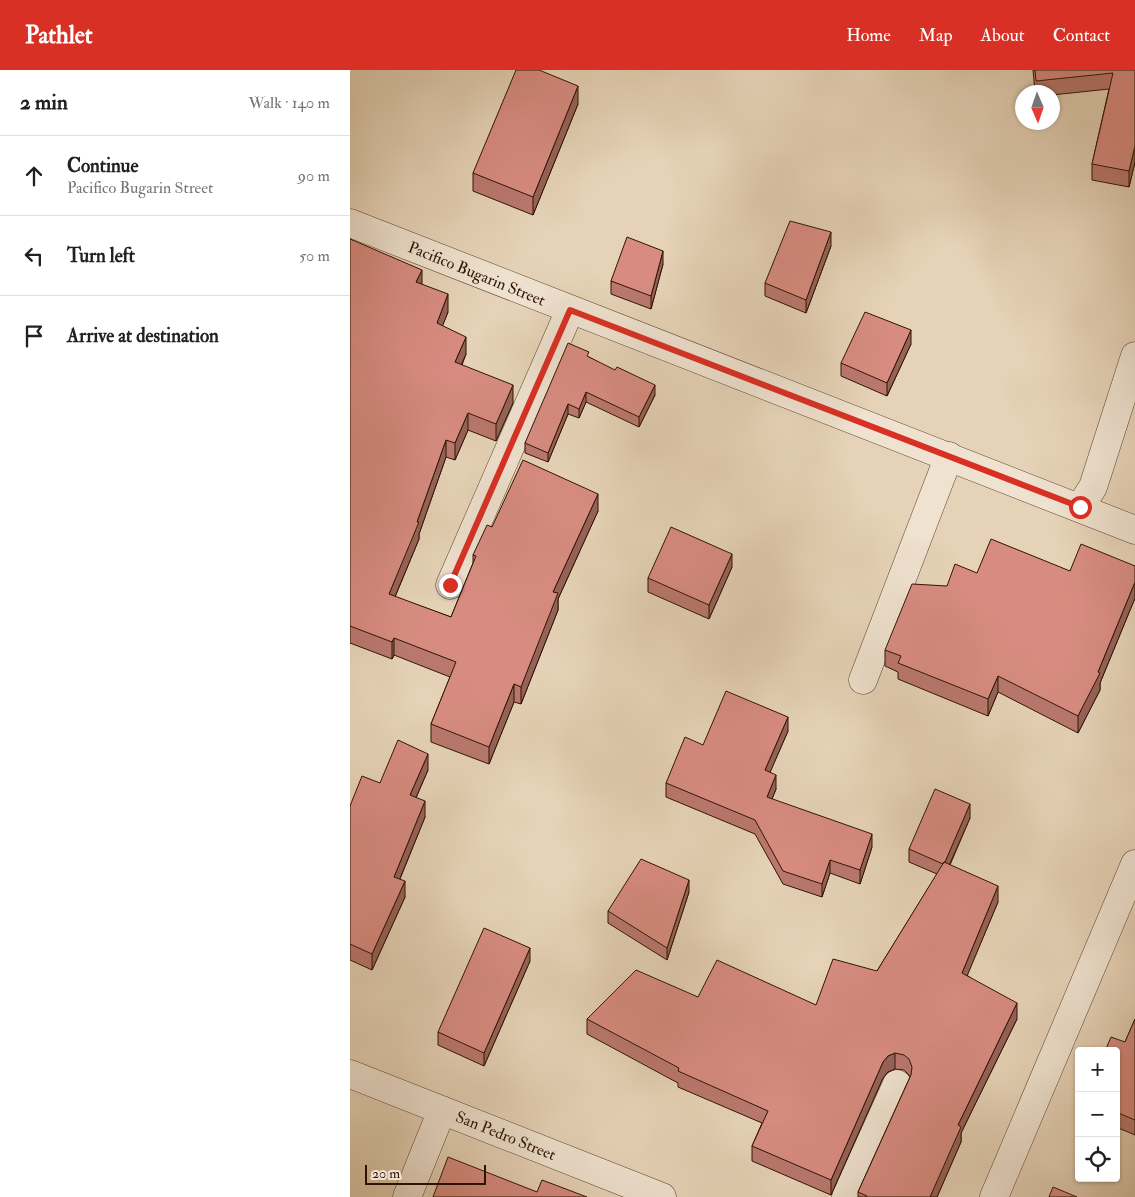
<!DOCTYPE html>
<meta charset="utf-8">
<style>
:root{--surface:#fff;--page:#f2f2f2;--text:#202124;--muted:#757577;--line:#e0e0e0;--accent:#d93025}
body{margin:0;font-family:"IM FELL Double Pica",serif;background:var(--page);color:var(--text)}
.controls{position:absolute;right:15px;bottom:15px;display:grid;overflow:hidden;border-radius:5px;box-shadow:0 1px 4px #0004}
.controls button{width:45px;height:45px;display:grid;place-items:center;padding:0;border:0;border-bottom:1px solid var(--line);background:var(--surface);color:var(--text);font:25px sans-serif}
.compass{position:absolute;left:665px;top:15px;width:45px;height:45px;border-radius:50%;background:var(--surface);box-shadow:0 1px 4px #0004;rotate:178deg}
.scale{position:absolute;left:15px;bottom:12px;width:121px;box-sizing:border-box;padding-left:5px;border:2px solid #2f1400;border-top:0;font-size:14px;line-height:18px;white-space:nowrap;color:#2f1400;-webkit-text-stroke:4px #efe2d0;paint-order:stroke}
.stop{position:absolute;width:15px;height:15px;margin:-11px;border:4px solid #d93025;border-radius:50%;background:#fff}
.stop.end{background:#d93025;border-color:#fff;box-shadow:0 1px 5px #0008}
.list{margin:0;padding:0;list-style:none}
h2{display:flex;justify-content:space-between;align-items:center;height:65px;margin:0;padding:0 20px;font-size:21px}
h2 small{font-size:16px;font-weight:400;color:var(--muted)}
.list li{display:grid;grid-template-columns:32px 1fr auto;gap:15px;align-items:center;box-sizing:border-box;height:80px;padding:0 20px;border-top:1px solid var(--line)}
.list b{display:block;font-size:19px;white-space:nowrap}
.list p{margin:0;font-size:16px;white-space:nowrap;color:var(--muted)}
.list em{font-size:16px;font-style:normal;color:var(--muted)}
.icon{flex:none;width:28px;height:28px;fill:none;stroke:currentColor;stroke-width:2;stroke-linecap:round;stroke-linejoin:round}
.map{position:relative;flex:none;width:785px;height:1127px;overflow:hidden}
header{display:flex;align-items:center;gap:30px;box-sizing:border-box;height:70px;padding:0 25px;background:var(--accent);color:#fff}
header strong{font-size:24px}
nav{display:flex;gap:28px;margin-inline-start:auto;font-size:18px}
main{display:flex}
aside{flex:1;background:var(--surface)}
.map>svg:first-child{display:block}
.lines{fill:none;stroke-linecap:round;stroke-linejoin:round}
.minor-casing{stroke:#5d442e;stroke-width:29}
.minor{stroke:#efe2d0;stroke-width:28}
.wall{fill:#ba786f;stroke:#2f1400}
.shaded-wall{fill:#97625a;stroke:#2f1400}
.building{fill:#d88c81;stroke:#2f1400}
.route{stroke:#d93025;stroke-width:6}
.labels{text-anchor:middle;stroke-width:4.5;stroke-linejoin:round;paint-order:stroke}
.street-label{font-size:16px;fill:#2f1400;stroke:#efe2d0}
</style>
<header>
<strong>Pathlet</strong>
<nav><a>Home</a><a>Map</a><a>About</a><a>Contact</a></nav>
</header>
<main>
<aside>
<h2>2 min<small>Walk · 140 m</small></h2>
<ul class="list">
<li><svg class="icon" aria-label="ahead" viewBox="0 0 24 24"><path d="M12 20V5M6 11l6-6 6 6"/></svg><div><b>Continue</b><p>Pacifico Bugarin Street</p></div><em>90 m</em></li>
<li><svg class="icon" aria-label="left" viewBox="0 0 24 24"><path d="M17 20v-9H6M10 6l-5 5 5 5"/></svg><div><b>Turn left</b></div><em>50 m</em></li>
<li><svg class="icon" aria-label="arrive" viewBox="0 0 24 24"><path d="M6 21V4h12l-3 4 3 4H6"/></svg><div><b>Arrive at destination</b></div></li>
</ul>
</aside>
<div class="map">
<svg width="785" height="1127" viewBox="0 0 785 1127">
<rect width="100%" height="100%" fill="#e6d3b7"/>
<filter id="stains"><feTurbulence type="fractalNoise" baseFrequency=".004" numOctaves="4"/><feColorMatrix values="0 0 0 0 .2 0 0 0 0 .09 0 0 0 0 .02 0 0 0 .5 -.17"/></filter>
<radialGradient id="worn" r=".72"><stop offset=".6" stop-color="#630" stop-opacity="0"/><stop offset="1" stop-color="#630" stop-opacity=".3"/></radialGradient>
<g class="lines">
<g class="minor-casing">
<path id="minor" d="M 0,153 L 785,460
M 730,437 L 743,417 L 785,286
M 100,515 L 220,240
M 513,610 L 599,386
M 0,1004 L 312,1127
M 57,1127 L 92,1040
M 496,1127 L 547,1014
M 644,1127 L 785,794"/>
</g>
<use href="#minor" class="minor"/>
</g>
<path class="wall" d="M 683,0 L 785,0 L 785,92 L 779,117 L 742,110 L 742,94 L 759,19 L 702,25 L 702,22 L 685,22 Z
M 228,34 L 183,145 L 123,121 L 123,103 Z
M 0,169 L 72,214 L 98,242 L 92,256 L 116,284 L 112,295 L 163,333 L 146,371 L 118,360 L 105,390 L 96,387 L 69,464 L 69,469 L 45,527 L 101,547 L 123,493 L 123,485 L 142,457 L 248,441 L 208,529 L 208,540 L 171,634 L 164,632 L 139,694 L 81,672 L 81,654 L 100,607 L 44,585 L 42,589 L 0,573 Z
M 481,176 L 456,243 L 415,226 L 415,213 Z
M 313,194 L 301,239 L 261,224 L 261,211 Z
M 561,274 L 537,326 L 491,306 L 491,293 Z
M 239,287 L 305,325 L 289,357 L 236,332 L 229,348 L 218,344 L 198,392 L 175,383 L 175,373 Z
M 785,496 L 785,528 L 750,613 L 750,620 L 728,663 L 648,622 L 638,646 L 548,609 L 548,602 L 535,596 L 535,580 L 627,503 L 720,501 Z
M 382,497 L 359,549 L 298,522 L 298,508 Z
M 438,661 L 420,702 L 426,719 L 422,729 L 522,777 L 510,814 L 480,803 L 472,827 L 433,814 L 405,764 L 316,727 L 316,713 L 353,675 Z
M 78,700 L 66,728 L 75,747 L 50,809 L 55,827 L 22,900 L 0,890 L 0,736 L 30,713 Z
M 620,748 L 600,795 L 648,832 L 617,905 L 667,949 L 611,1063 L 611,1072 L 587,1127 L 508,1127 L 508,1122 L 560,1007 L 559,1005 L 554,1000 L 545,999 L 538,1002 L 533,1008 L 481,1125 L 402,1091 L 402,1076 L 412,1053 L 328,1017 L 328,1013 L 237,964 L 237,949 L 348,927 L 466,935 L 527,901 L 587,804 L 559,792 L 559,779 Z
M 339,822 L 317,890 L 258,853 L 258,841 Z
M 180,891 L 134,996 L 88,975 L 88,962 Z
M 785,949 L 785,1065 L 766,1057 L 766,981 L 775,972 Z"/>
<path class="shaded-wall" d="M 228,16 L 228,34 L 183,145 L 183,127 Z
M 785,76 L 785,92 L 779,117 L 779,101 Z
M 481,162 L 481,176 L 456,243 L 456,230 Z
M 313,181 L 313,194 L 301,239 L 301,226 Z
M 72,200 L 72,217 L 66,212 Z
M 98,224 L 98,242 L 87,270 L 87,253 Z
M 561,260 L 561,274 L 537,326 L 537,313 Z
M 116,267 L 116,284 L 105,309 L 105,292 Z
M 163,315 L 163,333 L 146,371 L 146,354 Z
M 305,315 L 305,325 L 289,357 L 289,347 Z
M 236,322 L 236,332 L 229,348 L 229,339 Z
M 218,334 L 218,344 L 198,392 L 198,383 Z
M 118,343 L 118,360 L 105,390 L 105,373 Z
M 96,370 L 96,387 L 69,464 L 69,469 L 39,541 L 39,524 L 67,452 Z
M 248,424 L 248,441 L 208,529 L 208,540 L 171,634 L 171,617 L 203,522 Z
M 382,484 L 382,497 L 359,549 L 359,535 Z
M 785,512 L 785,528 L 750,613 L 750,620 L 728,663 L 728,646 L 748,602 Z
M 44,568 L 44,585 L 42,589 L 42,572 Z
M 648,606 L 648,622 L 638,646 L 638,629 Z
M 164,614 L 164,632 L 139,694 L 139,677 Z
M 438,647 L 438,661 L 415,714 L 415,700 Z
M 78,684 L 78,700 L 60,741 L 60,725 Z
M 426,705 L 426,719 L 417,741 L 417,727 Z
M 75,731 L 75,747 L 44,823 L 44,807 Z
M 620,734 L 620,748 L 594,807 L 594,794 Z
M 522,764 L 522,777 L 510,814 L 510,800 Z
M 480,790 L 480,803 L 472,827 L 472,814 Z
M 339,810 L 339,822 L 317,890 L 317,878 Z
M 55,811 L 55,827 L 22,900 L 22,884 Z
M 648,816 L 648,832 L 612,918 L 612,903 Z
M 180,878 L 180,891 L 134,996 L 134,983 Z
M 667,933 L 667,949 L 611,1063 L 611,1072 L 587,1127 L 580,1127 L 608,1055 Z
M 545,983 L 545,999 L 538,1002 L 533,1008 L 481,1125 L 481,1110 L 533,992 L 538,986 Z"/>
<path class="building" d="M 166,0 L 189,0 L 228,16 L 183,127 L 123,103 Z
M 685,0 L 785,0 L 785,76 L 779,101 L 742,94 L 763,3 L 686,11 Z
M 440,151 L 481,162 L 456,230 L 415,213 Z
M 277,167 L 313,181 L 301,226 L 261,211 Z
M 0,169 L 72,200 L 66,212 L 98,224 L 87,253 L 116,267 L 105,292 L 163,315 L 146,354 L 118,343 L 105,373 L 96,370 L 67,452 L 69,452 L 39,524 L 101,547 L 126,486 L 123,485 L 137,455 L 142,457 L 173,390 L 248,424 L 203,522 L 208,523 L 171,617 L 164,614 L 139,677 L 81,654 L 106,592 L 44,568 L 42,572 L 0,556 Z
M 515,242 L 561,260 L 537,313 L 491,293 Z
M 218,273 L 239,282 L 237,286 L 265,300 L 267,297 L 305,315 L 289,347 L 236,322 L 229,339 L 218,334 L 198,383 L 175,373 Z
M 321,457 L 382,484 L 359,535 L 298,508 Z
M 641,469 L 720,501 L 731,474 L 785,496 L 785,512 L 748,602 L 750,603 L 728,646 L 648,606 L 638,629 L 548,593 L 551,586 L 535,580 L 562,514 L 597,516 L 605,494 L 627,503 Z
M 376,621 L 438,647 L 415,700 L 426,705 L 417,727 L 522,764 L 510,800 L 480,790 L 472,814 L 433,801 L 405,750 L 316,713 L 335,667 L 353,675 Z
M 48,670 L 78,684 L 60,725 L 75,731 L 44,807 L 55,811 L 22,884 L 0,874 L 0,736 L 12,706 L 30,713 Z
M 585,719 L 620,734 L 595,792 L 594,792 L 593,794 L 559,779 Z
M 291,789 L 339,810 L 317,878 L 258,841 Z
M 594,792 L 648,816 L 612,903 L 667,933 L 608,1055 L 611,1057 L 580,1127 L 517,1127 L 517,1126 L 508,1122 L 561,1005 L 562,997 L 559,989 L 554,985 L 545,983 L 538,986 L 533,992 L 481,1110 L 402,1076 L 418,1041 L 328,1001 L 329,998 L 237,949 L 286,900 L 348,927 L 367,890 L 466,935 L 483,889 L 527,901 Z
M 134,858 L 180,878 L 134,983 L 88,962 Z
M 785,949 L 785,1050 L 766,1042 L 766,981 L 755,981 L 761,967 L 775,972 Z
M 98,1087 L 187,1122 L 192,1110 L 237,1127 L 83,1127 Z
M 703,1117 L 727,1127 L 699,1127 Z"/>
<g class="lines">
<path class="route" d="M 100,515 L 220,240 L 730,437"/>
</g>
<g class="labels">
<g class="street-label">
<text transform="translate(127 203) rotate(22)" y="6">Pacifico Bugarin Street</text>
<text transform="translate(156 1065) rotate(22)" y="6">San Pedro Street</text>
</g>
</g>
<rect width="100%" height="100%" filter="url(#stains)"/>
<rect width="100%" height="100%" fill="url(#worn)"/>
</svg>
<div class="controls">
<button>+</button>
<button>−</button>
<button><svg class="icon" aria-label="locate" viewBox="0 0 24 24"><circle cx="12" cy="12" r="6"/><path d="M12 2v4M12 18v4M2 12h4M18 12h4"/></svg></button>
</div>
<svg class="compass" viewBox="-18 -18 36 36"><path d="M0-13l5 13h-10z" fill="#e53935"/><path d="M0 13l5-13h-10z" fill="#757577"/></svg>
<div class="scale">20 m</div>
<div class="stop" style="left:730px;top:437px"></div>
<div class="stop end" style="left:100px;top:515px"></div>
</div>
</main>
